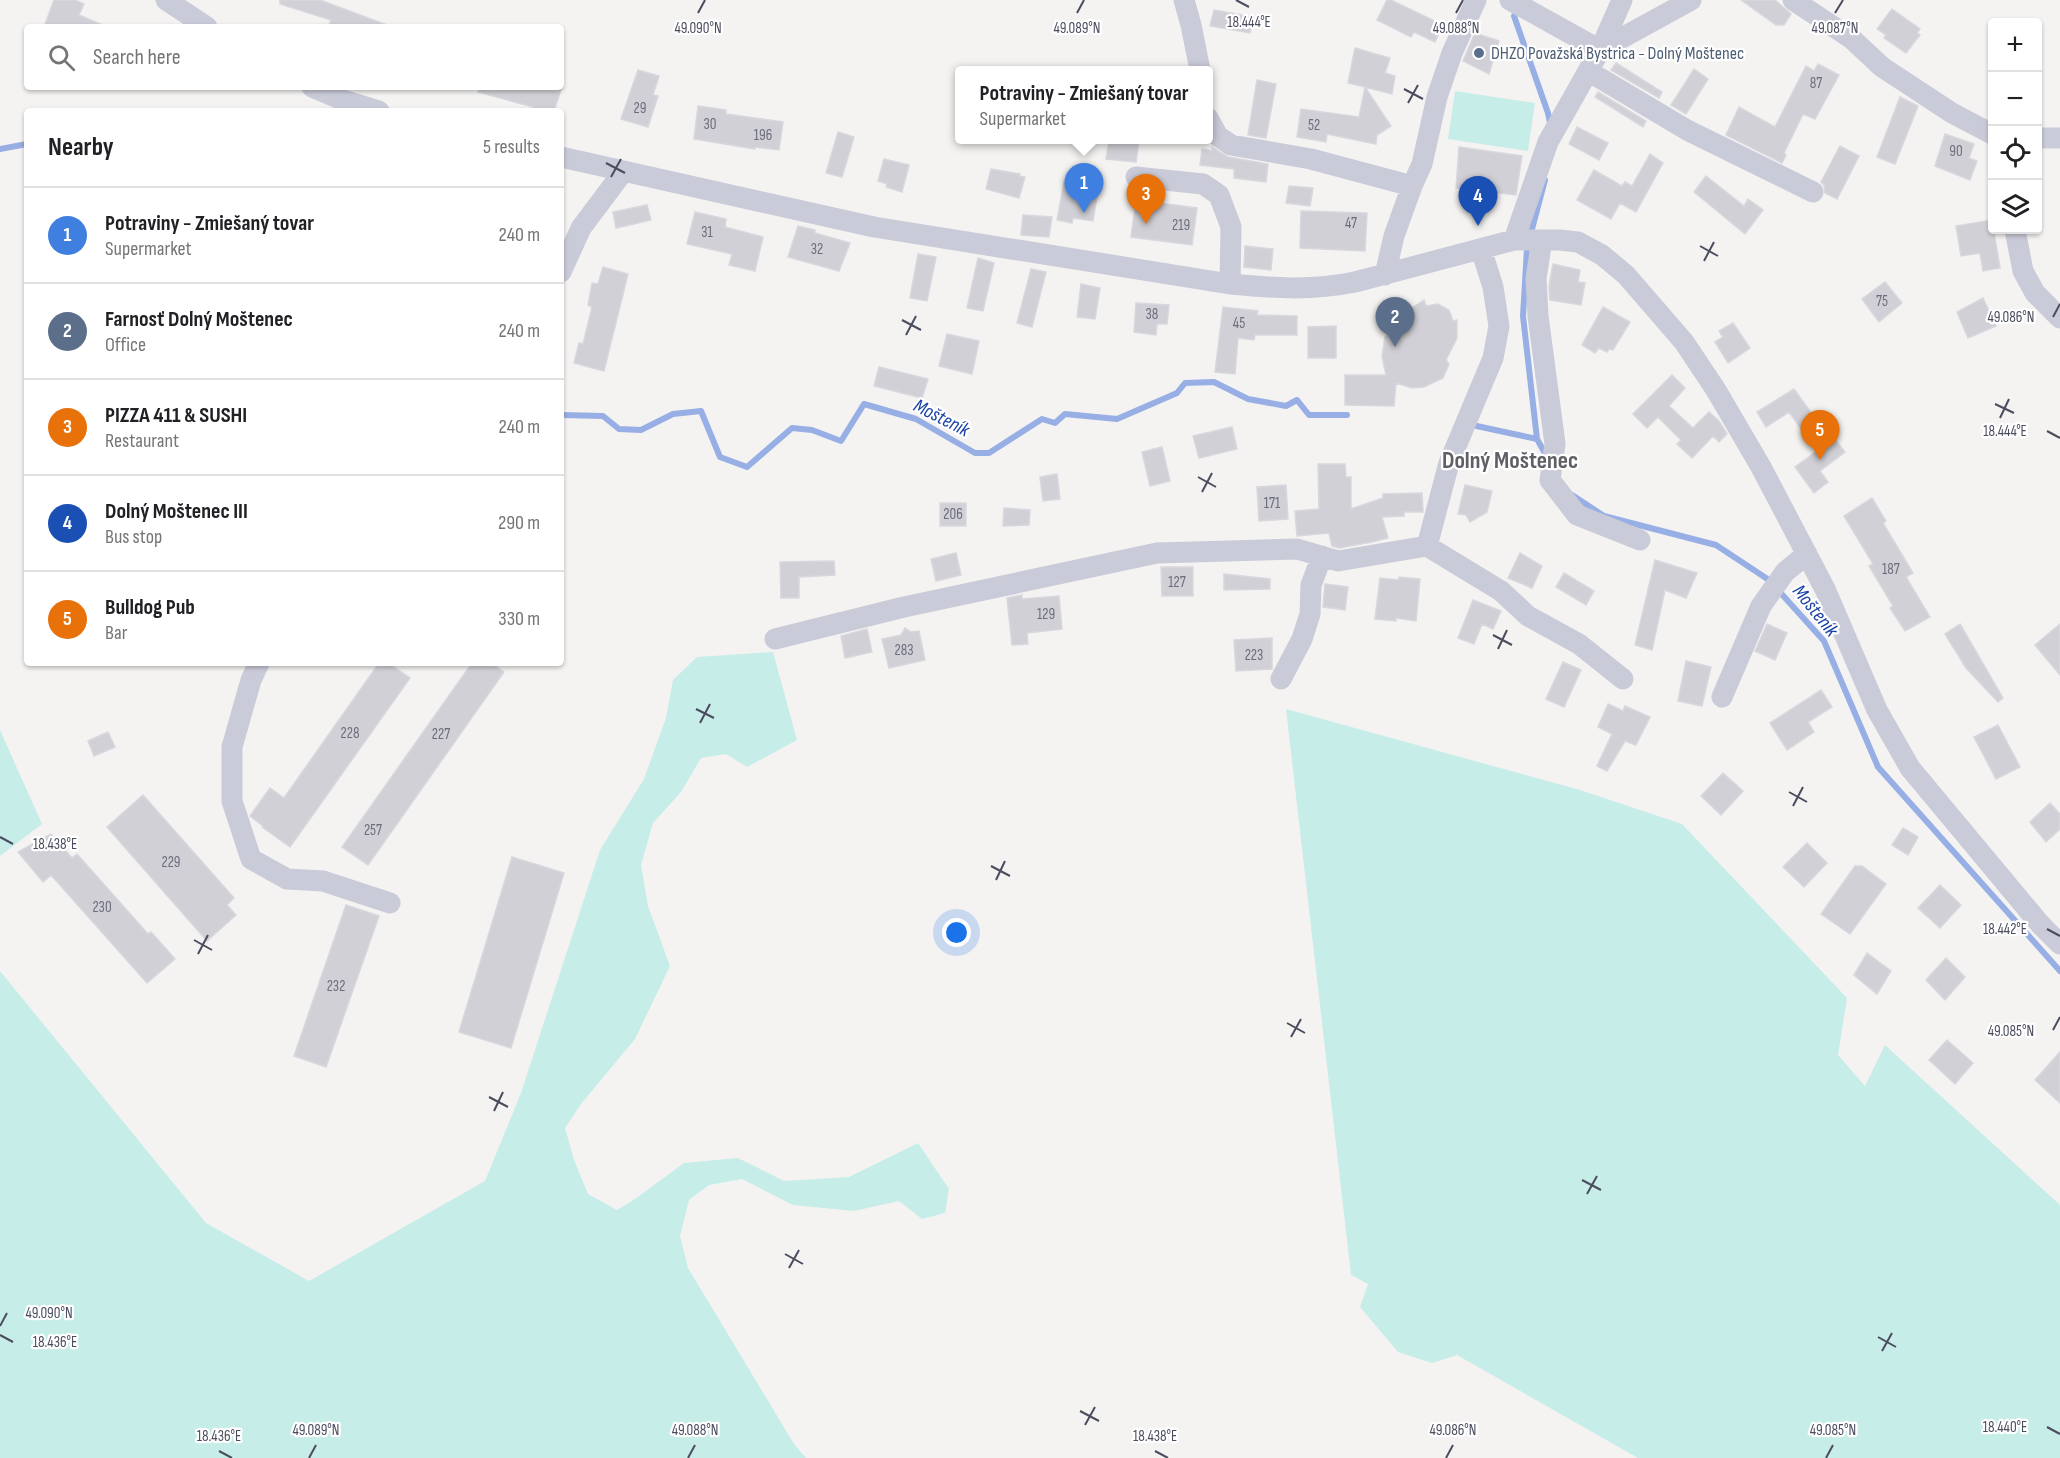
<!DOCTYPE html>
<meta charset="utf-8">
<style>
:root{--surface:#fff;--page:#f2f2f2;--text:#202124;--muted:#757577;--line:#e0e0e0;--accent:#d93025}
body{margin:0;font-family:"Sofia Sans Condensed",sans-serif;background:var(--page);color:var(--text)}
.controls{position:absolute;right:18px;top:18px;display:grid;overflow:hidden;border-radius:6px;box-shadow:0 2px 4px #0004}
.controls button{width:54px;height:54px;display:grid;place-items:center;padding:0;border:0;border-bottom:2px solid var(--line);background:var(--surface);color:var(--text);font:30px sans-serif}
.you{position:absolute;left:957px;top:933px;width:21px;height:21px;margin:-15px;border:4px solid #fff;border-radius:50%;background:#1a73e8;box-shadow:0 0 0 9px #1a73e833}
.badge{display:grid;place-items:center;width:39px;height:39px;border-radius:50%;background:var(--accent);color:#fff;font-size:20px;font-weight:700}
.pin{position:absolute;translate:-50% -50px;filter:drop-shadow(0 2px 3px #0008)}
.pin::after{content:'';position:absolute;top:32px;width:21px;height:18px;background:inherit;clip-path:polygon(0 0,100% 0,50% 100%)}
.popup{position:absolute;left:955px;top:66px;width:258px;height:78px;box-sizing:border-box;display:grid;place-content:center;border-radius:6px;background:var(--surface);filter:drop-shadow(0 2px 4px #0005);font-size:20px;white-space:nowrap;color:var(--muted)}
.popup b{font-size:22px;color:var(--text)}
.popup::after{content:'';position:absolute;left:50%;top:100%;margin-left:-12px;border:12px solid transparent;border-top-color:var(--surface)}
.list{margin:0;padding:0;list-style:none}
h2{display:flex;justify-content:space-between;align-items:center;height:78px;margin:0;padding:0 24px;font-size:26px}
h2 small{font-size:20px;font-weight:400;color:var(--muted)}
.list li{display:grid;grid-template-columns:39px 1fr auto;gap:18px;align-items:center;box-sizing:border-box;height:96px;padding:0 24px;border-top:2px solid var(--line)}
.list b{display:block;font-size:22px;white-space:nowrap}
.list p{margin:0;font-size:20px;white-space:nowrap;color:var(--muted)}
.list em{font-size:20px;font-style:normal;color:var(--muted)}
.icon{flex:none;width:33px;height:33px;fill:none;stroke:currentColor;stroke-width:2;stroke-linecap:round;stroke-linejoin:round}
.map{position:relative;flex:none;width:2060px;height:1458px;overflow:hidden}
.search{position:absolute;background:var(--surface);box-shadow:0 2px 4px #0004;left:24px;top:24px;width:540px;height:66px;display:flex;align-items:center;gap:15px;box-sizing:border-box;padding:0 21px;border-radius:6px;color:var(--muted);font-size:22px}
.panel{position:absolute;background:var(--surface);box-shadow:0 2px 4px #0004;left:24px;top:108px;width:540px;height:558px;border-radius:6px}
.map>svg:first-child{display:block}
.green{fill:#c6ede8}
.lines{fill:none;stroke-linecap:round;stroke-linejoin:round}
.stream{stroke:#97afe5;stroke-width:6}
.building{fill:#d0d0d6;stroke:#d8d7dd;stroke-width:1.5}
.minor{stroke:#cacbd8;stroke-width:21}
.ticks{fill:none;stroke:#4b4c5e;stroke-width:2}
.service-dot{fill:#5c6f8a;stroke:#fff;stroke-width:2}
.labels{text-anchor:middle;stroke-width:4.5;stroke-linejoin:round;paint-order:stroke}
.number-label{font-size:15px;fill:#6c6d7c}
.service-label{font-size:18px;fill:#4e5e75;stroke:#fff;text-anchor:start}
.water-label{font-size:20px;font-style:italic;fill:#1a43a3;stroke:#fff}
.district-label{font-size:24px;font-weight:bold;fill:#5f5f66;stroke:#fff}
.ticks-label{font-size:15px;text-anchor:middle;fill:#4b4c5e;stroke:#fff;stroke-width:4.5;stroke-linejoin:round;paint-order:stroke}
</style>
<div class="map">
<svg width="2060" height="1458" viewBox="0 0 2060 1458">
<rect width="100%" height="100%" fill="#f4f3f2"/>
<path class="green" d="M 1455,91 L 1535,103 L 1528,151 L 1448,139 Z
M 773,652 L 797,740 L 747,767 L 726,754 L 701,758 L 681,792 L 653,823 L 641,865 L 648,906 L 670,966 L 635,1039 L 581,1104 L 565,1128 L 574,1160 L 588,1194 L 617,1210 L 635,1199 L 684,1163 L 738,1158 L 784,1181 L 849,1177 L 918,1143 L 949,1189 L 945,1213 L 922,1219 L 899,1201 L 854,1211 L 793,1205 L 742,1179 L 709,1185 L 689,1200 L 680,1236 L 688,1268 L 794,1444 L 806,1458 L 0,1458 L 0,971 L 206,1223 L 309,1281 L 485,1181 L 521,1093 L 600,850 L 644,779 L 666,718 L 673,680 L 697,657 Z
M 1286,709 L 1580,790 L 1682,824 L 1847,998 L 1838,1055 L 1865,1086 L 1885,1045 L 2060,1205 L 2060,1458 L 1638,1458 L 1457,1355 L 1432,1363 L 1398,1352 L 1360,1307 L 1368,1284 L 1351,1275 Z
M 0,730 L 42,824 L 0,856 Z"/>
<g class="lines">
<path class="stream" d="M 1518,9 L 1514,16 L 1548,113 L 1551,127
M 0,149 L 27,144
M 561,415 L 603,416 L 619,429 L 641,430 L 673,414 L 701,411 L 720,457 L 747,467 L 792,428 L 812,430 L 841,441 L 864,404 L 916,419 L 975,453 L 989,453 L 1042,419 L 1055,423 L 1065,414 L 1117,419 L 1177,393 L 1185,383 L 1214,382 L 1248,399 L 1286,406 L 1297,400 L 1309,415 L 1347,415
M 1472,425 L 1537,439 L 1547,457
M 1537,439 L 1523,316 L 1527,248 L 1545,180
M 1572,495 L 1604,516 L 1716,545 L 1772,582
M 1778,590 L 1824,641 L 1878,767 L 2060,971"/>
</g>
<path class="building" d="M 54,0 L 75,0 L 84,4 L 79,15 L 107,27 L 44,27 Z
M 280,0 L 320,0 L 387,25 L 387,27 L 328,27 L 331,20 L 280,4 Z
M 1387,0 L 1391,0 L 1443,25 L 1435,42 L 1414,32 L 1411,37 L 1377,20 Z
M 1741,0 L 1775,0 L 1791,14 L 1784,25 L 1776,25 Z
M 1892,9 L 1920,29 L 1917,33 L 1920,35 L 1906,53 L 1884,38 L 1886,35 L 1877,29 Z
M 1214,10 L 1254,17 L 1250,33 L 1210,26 Z
M 1475,33 L 1499,41 L 1489,74 L 1463,61 Z
M 1355,48 L 1390,58 L 1385,73 L 1395,76 L 1392,94 L 1365,87 L 1391,126 L 1377,135 L 1376,144 L 1327,134 L 1326,142 L 1297,137 L 1301,109 L 1359,117 L 1365,87 L 1348,83 Z
M 1616,63 L 1662,92 L 1659,98 L 1611,70 Z
M 1818,64 L 1839,75 L 1815,119 L 1803,114 L 1784,153 L 1786,155 L 1782,163 L 1726,135 L 1739,107 L 1775,127 L 1806,66 L 1814,71 Z
M 1694,69 L 1708,79 L 1686,114 L 1671,105 Z
M 638,70 L 659,76 L 653,95 L 658,96 L 648,127 L 621,119 Z
M 1257,80 L 1276,84 L 1266,138 L 1248,135 Z
M 479,87 L 562,87 L 554,111 L 531,111 L 533,107 L 478,92 Z
M 1598,92 L 1646,121 L 1643,127 L 1595,97 Z
M 1900,97 L 1918,106 L 1895,164 L 1877,157 Z
M 698,106 L 726,110 L 726,114 L 783,122 L 779,150 L 755,147 L 755,149 L 694,139 Z
M 1577,127 L 1608,143 L 1599,160 L 1569,144 Z
M 838,132 L 854,137 L 842,177 L 826,173 Z
M 1945,134 L 1974,144 L 1969,158 L 1977,161 L 1970,180 L 1935,166 Z
M 1109,140 L 1139,140 L 1136,162 L 1106,159 Z
M 1840,146 L 1859,156 L 1837,199 L 1825,193 L 1824,185 L 1821,182 Z
M 1212,147 L 1228,157 L 1268,164 L 1266,182 L 1234,178 L 1234,169 L 1200,165 L 1202,149 L 1212,151 Z
M 1459,147 L 1522,156 L 1516,195 L 1456,188 Z
M 1650,154 L 1663,163 L 1636,212 L 1620,203 L 1611,219 L 1577,200 L 1594,170 L 1622,186 L 1625,182 L 1632,186 Z
M 884,159 L 909,165 L 902,192 L 886,187 L 887,184 L 878,181 Z
M 991,169 L 1020,174 L 1019,176 L 1025,177 L 1019,198 L 986,189 Z
M 1706,176 L 1744,206 L 1748,199 L 1763,210 L 1745,234 L 1694,192 Z
M 1064,182 L 1093,188 L 1091,196 L 1097,197 L 1093,221 L 1073,218 L 1072,223 L 1057,220 Z
M 1289,186 L 1313,188 L 1310,206 L 1286,203 Z
M 1136,200 L 1197,208 L 1192,245 L 1131,237 Z
M 647,205 L 651,220 L 616,228 L 613,212 Z
M 1301,211 L 1367,213 L 1365,251 L 1300,248 Z
M 695,212 L 726,219 L 725,227 L 763,237 L 755,271 L 729,265 L 732,254 L 687,244 Z
M 1023,215 L 1052,217 L 1049,237 L 1021,235 Z
M 1992,220 L 2000,268 L 1983,271 L 1980,253 L 1961,256 L 1956,226 Z
M 798,226 L 815,230 L 815,233 L 850,243 L 839,271 L 788,257 Z
M 1245,246 L 1273,249 L 1271,270 L 1244,267 Z
M 918,254 L 936,257 L 927,301 L 910,298 Z
M 978,258 L 994,263 L 983,311 L 967,308 Z
M 1553,264 L 1580,270 L 1578,282 L 1585,283 L 1581,305 L 1550,300 L 1549,287 Z
M 603,267 L 628,274 L 604,371 L 574,363 L 579,343 L 583,344 L 592,307 L 588,305 L 592,283 L 598,284 Z
M 1031,269 L 1046,272 L 1032,327 L 1017,323 Z
M 1885,282 L 1902,303 L 1879,322 L 1862,299 Z
M 1081,284 L 1100,288 L 1095,319 L 1077,317 Z
M 1983,298 L 1996,326 L 1968,338 L 1957,312 Z
M 1424,300 L 1426,306 L 1438,304 L 1449,310 L 1453,321 L 1457,320 L 1457,338 L 1446,360 L 1449,364 L 1443,378 L 1424,387 L 1412,388 L 1396,383 L 1394,406 L 1345,405 L 1345,375 L 1386,375 L 1382,356 L 1385,337 L 1409,310 Z
M 1136,303 L 1169,305 L 1167,324 L 1157,324 L 1156,335 L 1134,332 Z
M 1223,307 L 1258,311 L 1257,315 L 1297,316 L 1297,335 L 1255,335 L 1254,340 L 1238,338 L 1235,374 L 1215,372 Z
M 1603,307 L 1630,322 L 1613,350 L 1609,349 L 1607,352 L 1599,348 L 1595,353 L 1582,345 Z
M 1733,323 L 1750,348 L 1728,363 L 1715,342 L 1723,337 L 1719,331 Z
M 1336,326 L 1336,358 L 1308,358 L 1308,327 Z
M 947,334 L 979,341 L 972,374 L 939,366 Z
M 879,367 L 928,379 L 922,398 L 874,386 Z
M 1672,375 L 1685,388 L 1669,406 L 1693,428 L 1709,412 L 1719,421 L 1727,434 L 1719,442 L 1713,436 L 1692,458 L 1677,444 L 1681,440 L 1658,417 L 1647,428 L 1633,414 Z
M 1794,389 L 1831,440 L 1834,438 L 1845,452 L 1820,471 L 1828,482 L 1814,493 L 1795,467 L 1817,451 L 1789,412 L 1766,427 L 1757,412 Z
M 1232,427 L 1237,449 L 1199,458 L 1193,436 Z
M 1162,447 L 1170,481 L 1150,486 L 1142,452 Z
M 1318,464 L 1345,464 L 1346,477 L 1351,477 L 1351,509 L 1383,498 L 1383,494 L 1422,493 L 1423,512 L 1404,512 L 1404,516 L 1382,517 L 1388,538 L 1372,542 L 1339,548 L 1332,546 L 1329,533 L 1297,536 L 1295,511 L 1319,509 Z
M 1057,474 L 1060,499 L 1043,501 L 1040,477 Z
M 1286,485 L 1288,519 L 1259,521 L 1257,487 Z
M 1465,485 L 1492,491 L 1487,512 L 1470,522 L 1466,515 L 1458,514 Z
M 1872,498 L 1886,521 L 1883,523 L 1913,573 L 1906,577 L 1930,617 L 1905,631 L 1890,608 L 1893,606 L 1869,566 L 1873,564 L 1844,516 Z
M 940,503 L 966,503 L 966,526 L 940,526 Z
M 1004,508 L 1030,510 L 1029,525 L 1003,526 Z
M 956,553 L 961,575 L 936,581 L 931,559 Z
M 1520,553 L 1542,566 L 1532,588 L 1508,578 Z
M 1655,560 L 1697,573 L 1686,598 L 1665,590 L 1652,650 L 1635,645 Z
M 834,561 L 835,575 L 799,577 L 799,598 L 781,598 L 780,562 Z
M 1161,567 L 1193,567 L 1193,596 L 1162,596 Z
M 1564,573 L 1594,591 L 1586,605 L 1556,587 Z
M 1224,574 L 1270,579 L 1270,589 L 1224,590 Z
M 1399,577 L 1420,579 L 1416,621 L 1396,618 L 1396,621 L 1375,619 L 1380,578 L 1399,580 Z
M 1325,584 L 1348,587 L 1345,610 L 1323,607 Z
M 1022,595 L 1022,599 L 1059,596 L 1062,629 L 1027,633 L 1028,644 L 1012,645 L 1007,598 Z
M 1473,600 L 1501,611 L 1493,629 L 1482,624 L 1474,644 L 1458,638 Z
M 1767,624 L 1787,633 L 1775,660 L 1755,651 Z
M 1960,624 L 2003,698 L 1998,702 L 1966,668 L 1945,634 Z
M 2060,624 L 2060,675 L 2035,645 Z
M 905,628 L 911,632 L 919,631 L 925,660 L 889,668 L 882,639 L 901,635 Z
M 867,629 L 872,652 L 845,658 L 841,636 Z
M 1272,638 L 1272,669 L 1236,671 L 1234,640 Z
M 1686,661 L 1711,667 L 1702,706 L 1678,701 Z
M 1563,662 L 1581,670 L 1564,707 L 1546,699 Z
M 379,663 L 388,663 L 410,678 L 290,847 L 262,827 L 263,826 L 250,816 L 270,788 L 284,798 Z
M 472,663 L 491,663 L 504,672 L 368,865 L 342,847 Z
M 1821,690 L 1832,707 L 1808,722 L 1814,732 L 1787,750 L 1770,723 Z
M 1608,704 L 1623,711 L 1625,706 L 1650,717 L 1636,745 L 1625,741 L 1607,771 L 1597,766 L 1612,734 L 1598,727 Z
M 1998,725 L 2020,767 L 1996,779 L 1974,737 Z
M 108,732 L 115,747 L 94,756 L 88,741 Z
M 1723,773 L 1743,791 L 1721,815 L 1701,796 Z
M 143,795 L 234,898 L 227,905 L 236,915 L 207,941 L 107,827 Z
M 2050,803 L 2060,814 L 2060,829 L 2046,842 L 2030,822 Z
M 1903,828 L 1918,837 L 1908,855 L 1892,845 Z
M 51,834 L 72,858 L 77,854 L 148,934 L 151,932 L 175,959 L 147,983 L 51,875 L 43,882 L 18,852 Z
M 1807,843 L 1827,863 L 1804,887 L 1783,867 Z
M 512,857 L 564,873 L 511,1048 L 459,1032 Z
M 1855,866 L 1862,866 L 1886,884 L 1850,934 L 1821,914 Z
M 1940,885 L 1961,905 L 1940,928 L 1918,908 Z
M 346,905 L 379,916 L 326,1067 L 294,1056 Z
M 1867,953 L 1891,971 L 1877,994 L 1854,975 Z
M 1946,958 L 1965,977 L 1945,1000 L 1926,980 Z
M 1947,1040 L 1973,1063 L 1955,1084 L 1929,1060 Z
M 2060,1052 L 2060,1103 L 2035,1080 Z"/>
<g class="lines">
<path class="minor" d="M 166,0 L 207,27
M 1184,0 L 1191,25 L 1200,70
M 1510,0 L 1600,50 L 1691,0
M 1793,0 L 1852,39 L 1882,67 L 1952,113 L 1992,134
M 1588,71 L 1687,130 L 1813,192
M 312,87 L 343,100 L 379,111
M 1208,118 L 1218,136 L 1231,145 L 1311,159 L 1412,186 L 1394,236 L 1385,275
M 2038,138 L 2060,138
M 561,157 L 874,227 L 1230,284 C 1274,288 1311,291 1355,282 L 1514,240 L 1559,240 L 1578,242 L 1602,255 L 1626,275 L 1684,342 L 1716,390 L 1761,467 L 1825,589 L 1877,710 L 1910,768 L 2040,924 L 2060,944
M 1136,177 L 1203,184 L 1219,195 L 1231,227 L 1230,284
M 1412,186 L 1422,164 L 1437,97 L 1452,53 L 1476,0
M 2015,230 L 2023,271 L 2035,293 L 2060,318
M 1514,240 L 1548,142 L 1600,50 L 1622,0
M 1542,240 L 1536,278 L 1538,316 L 1555,444 L 1550,480 L 1577,515 L 1640,540
M 561,272 L 581,228 L 623,172
M 1427,546 L 1449,463 L 1493,358 L 1499,326 L 1493,287 L 1481,249
M 775,639 L 904,607 L 1157,553 L 1297,549 L 1338,561 L 1427,546 L 1501,591 L 1528,616 L 1579,644 L 1623,679
M 259,663 L 251,680 L 232,747 L 232,801 L 251,859 L 287,879 L 323,881 L 390,903
M 1281,679 L 1302,639 L 1310,614 L 1311,585 L 1322,556
M 1722,697 L 1761,606 L 1785,572 L 1807,554"/>
</g>
<path class="ticks" d="M 1236,0 L 1249,7M 698,13 L 705,0M 1077,13 L 1084,0M 1456,13 L 1463,0M 1835,13 L 1843,0M 1404,89 L 1423,99M 1408,103 L 1418,85M 606,163 L 625,173M 611,177 L 621,159M 1700,246 L 1718,256M 1704,261 L 1714,242M 2053,317 L 2060,304M 902,320 L 921,330M 906,335 L 916,316M 1995,404 L 2014,413M 2000,418 L 2009,399M 2047,431 L 2060,438M 1198,477 L 1216,487M 1202,492 L 1212,473M 1493,635 L 1512,645M 1498,649 L 1507,630M 696,709 L 714,718M 700,723 L 710,704M 1789,792 L 1807,802M 1793,806 L 1803,787M 0,837 L 13,844M 991,866 L 1010,876M 996,880 L 1005,861M 2047,929 L 2060,936M 194,940 L 212,950M 198,954 L 208,935M 1287,1023 L 1305,1033M 2053,1030 L 2060,1017M 1291,1037 L 1301,1019M 489,1097 L 508,1107M 494,1111 L 503,1092M 1582,1180 L 1601,1190M 1587,1194 L 1597,1176M 785,1254 L 803,1264M 789,1268 L 799,1250M 0,1326 L 7,1313M 0,1335 L 13,1342M 1878,1337 L 1896,1347M 1882,1351 L 1892,1333M 1080,1411 L 1099,1421M 1085,1425 L 1095,1407M 2047,1427 L 2060,1434M 219,1451 L 232,1458M 1155,1451 L 1168,1458M 309,1458 L 316,1445M 688,1458 L 695,1445M 1446,1458 L 1453,1445M 1826,1458 L 1833,1445"/>
<circle class="service-dot" cx="1479" cy="53" r="6"/>
<g class="labels">
<g class="number-label">
<text x="1816" y="88">87</text>
<text x="640" y="113">29</text>
<text x="710" y="129">30</text>
<text x="1314" y="130">52</text>
<text x="763" y="140">196</text>
<text x="1956" y="156">90</text>
<text x="1351" y="228">47</text>
<text x="1181" y="230">219</text>
<text x="707" y="237">31</text>
<text x="817" y="254">32</text>
<text x="1882" y="306">75</text>
<text x="1152" y="319">38</text>
<text x="1239" y="328">45</text>
<text x="1272" y="508">171</text>
<text x="953" y="519">206</text>
<text x="1891" y="574">187</text>
<text x="1177" y="587">127</text>
<text x="1046" y="619">129</text>
<text x="904" y="655">283</text>
<text x="1254" y="660">223</text>
<text x="350" y="738">228</text>
<text x="441" y="739">227</text>
<text x="373" y="835">257</text>
<text x="171" y="867">229</text>
<text x="102" y="912">230</text>
<text x="336" y="991">232</text>
</g>
<g class="service-label">
<text x="1491" y="59">DHZO Považská Bystrica - Dolný Moštenec</text>
</g>
<g class="water-label">
<text transform="translate(942 417) rotate(27)" y="7">Mošteník</text>
<text transform="translate(1816 610) rotate(51)" y="7">Mošteník</text>
</g>
<g class="district-label">
<text x="1510" y="468">Dolný Moštenec</text>
</g>
</g>
<g class="ticks-label">
<text x="1249" y="27">18.444°E</text>
<text x="1077" y="33">49.089°N</text>
<text x="1835" y="33">49.087°N</text>
<text x="698" y="33">49.090°N</text>
<text x="1456" y="33">49.088°N</text>
<text x="2011" y="322">49.086°N</text>
<text x="2005" y="436">18.444°E</text>
<text x="55" y="849">18.438°E</text>
<text x="2005" y="934">18.442°E</text>
<text x="2011" y="1036">49.085°N</text>
<text x="49" y="1318">49.090°N</text>
<text x="55" y="1347">18.436°E</text>
<text x="2005" y="1432">18.440°E</text>
<text x="316" y="1435">49.089°N</text>
<text x="695" y="1435">49.088°N</text>
<text x="1453" y="1435">49.086°N</text>
<text x="1833" y="1435">49.085°N</text>
<text x="219" y="1441">18.436°E</text>
<text x="1155" y="1441">18.438°E</text>
</g>
</svg>
<div class="controls">
<button>+</button>
<button>−</button>
<button><svg class="icon" aria-label="locate" viewBox="0 0 24 24"><circle cx="12" cy="12" r="6"/><path d="M12 2v4M12 18v4M2 12h4M18 12h4"/></svg></button>
<button><svg class="icon" aria-label="layers" viewBox="0 0 24 24"><path d="M12 4l9 5-9 5-9-5zM3 14l9 5 9-5"/></svg></button>
</div>
<div class="you"></div>
<div class="pin badge" style="left:1084px;top:213px;background:#3f7fe0">1</div>
<div class="popup"><b>Potraviny - Zmiešaný tovar</b>Supermarket</div>
<div class="pin badge" style="left:1395px;top:347px;background:#5c6f8a">2</div>
<div class="pin badge" style="left:1146px;top:224px;background:#e8710a">3</div>
<div class="pin badge" style="left:1478px;top:226px;background:#1a4fb4">4</div>
<div class="pin badge" style="left:1820px;top:460px;background:#e8710a">5</div>
<div class="search"><svg class="icon" aria-label="search" viewBox="0 0 24 24"><circle cx="10" cy="10" r="6"/><path d="M15 15l6 6"/></svg>Search here</div>
<section class="panel">
<h2>Nearby<small>5 results</small></h2>
<ul class="list">
<li><span class="badge" style="background:#3f7fe0">1</span><div><b>Potraviny - Zmiešaný tovar</b><p>Supermarket</p></div><em>240 m</em></li>
<li><span class="badge" style="background:#5c6f8a">2</span><div><b>Farnosť Dolný Moštenec</b><p>Office</p></div><em>240 m</em></li>
<li><span class="badge" style="background:#e8710a">3</span><div><b>PIZZA 411 &amp; SUSHI</b><p>Restaurant</p></div><em>240 m</em></li>
<li><span class="badge" style="background:#1a4fb4">4</span><div><b>Dolný Moštenec III</b><p>Bus stop</p></div><em>290 m</em></li>
<li><span class="badge" style="background:#e8710a">5</span><div><b>Bulldog Pub</b><p>Bar</p></div><em>330 m</em></li>
</ul>
</section>
</div>
